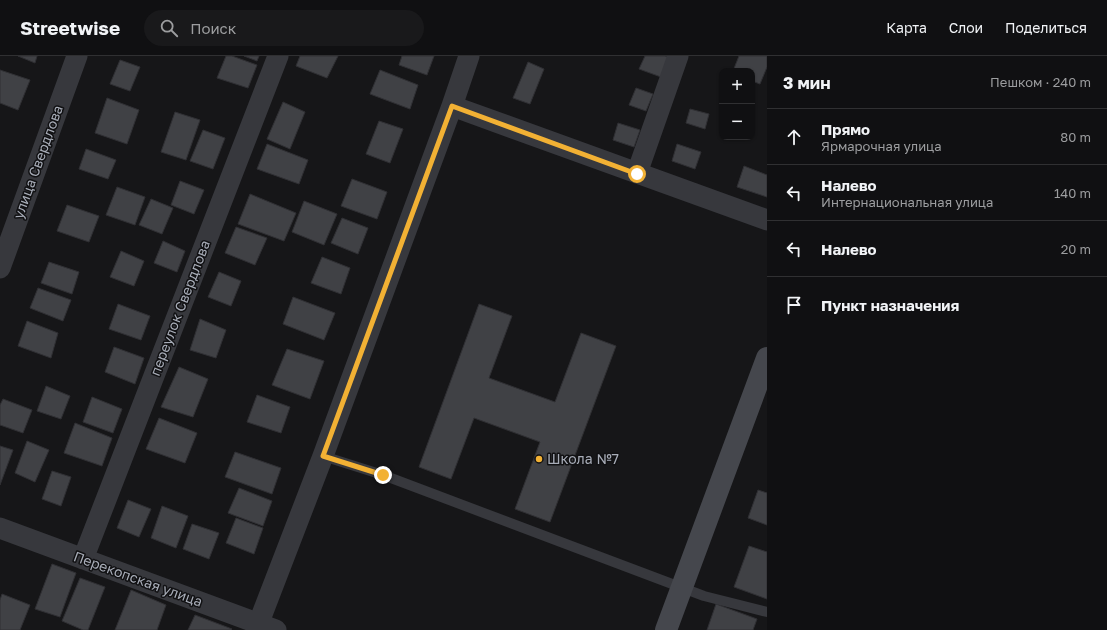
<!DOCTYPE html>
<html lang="ru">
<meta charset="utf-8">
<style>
:root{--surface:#101012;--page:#19191b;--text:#f1f3f6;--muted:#9c9d9f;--line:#303032}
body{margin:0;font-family:"Golos Text",sans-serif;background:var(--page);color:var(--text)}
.controls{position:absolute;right:12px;top:12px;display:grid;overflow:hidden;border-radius:8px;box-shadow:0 1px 3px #0004}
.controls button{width:36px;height:36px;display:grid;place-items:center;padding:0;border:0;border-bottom:1px solid var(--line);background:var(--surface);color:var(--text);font:20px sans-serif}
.stop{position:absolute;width:12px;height:12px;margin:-9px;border:3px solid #f2b134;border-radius:50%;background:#fff}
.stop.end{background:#f2b134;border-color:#fff;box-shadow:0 1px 4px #0008}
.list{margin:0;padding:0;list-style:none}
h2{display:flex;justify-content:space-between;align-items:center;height:52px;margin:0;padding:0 16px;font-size:17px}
h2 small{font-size:13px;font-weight:400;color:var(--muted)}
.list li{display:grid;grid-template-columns:26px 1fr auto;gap:12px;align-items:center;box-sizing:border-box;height:56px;padding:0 16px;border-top:1px solid var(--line)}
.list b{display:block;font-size:15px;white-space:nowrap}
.list p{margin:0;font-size:13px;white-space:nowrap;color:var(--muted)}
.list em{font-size:13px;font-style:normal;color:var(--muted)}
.icon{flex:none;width:22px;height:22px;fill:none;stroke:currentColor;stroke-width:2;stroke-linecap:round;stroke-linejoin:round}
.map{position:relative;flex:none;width:767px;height:574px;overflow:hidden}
header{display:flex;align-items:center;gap:24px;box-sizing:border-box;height:56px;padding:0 20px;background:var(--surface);border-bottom:1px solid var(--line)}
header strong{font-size:19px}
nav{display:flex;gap:22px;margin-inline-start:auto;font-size:14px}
.search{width:280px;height:36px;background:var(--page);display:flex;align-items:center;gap:10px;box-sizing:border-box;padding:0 14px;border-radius:22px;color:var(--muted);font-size:15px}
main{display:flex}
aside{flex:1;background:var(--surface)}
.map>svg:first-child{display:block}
.building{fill:#404145;stroke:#303034}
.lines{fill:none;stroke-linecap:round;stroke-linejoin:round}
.lane{stroke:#37383d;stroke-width:10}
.street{stroke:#37383d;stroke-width:21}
.secondary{stroke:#45474d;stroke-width:22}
.route{stroke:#f2b134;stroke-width:5}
.poi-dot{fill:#f2b134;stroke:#111113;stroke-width:1.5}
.labels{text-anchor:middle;stroke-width:3;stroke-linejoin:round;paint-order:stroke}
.street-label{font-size:14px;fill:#a8adb8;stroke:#111113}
.poi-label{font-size:14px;fill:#a8adb8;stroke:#111113;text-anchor:start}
</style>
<header>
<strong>Streetwise</strong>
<div class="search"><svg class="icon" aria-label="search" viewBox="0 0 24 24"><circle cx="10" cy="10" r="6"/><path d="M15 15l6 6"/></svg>Поиск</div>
<nav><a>Карта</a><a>Слои</a><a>Поделиться</a></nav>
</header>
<main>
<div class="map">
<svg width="767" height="574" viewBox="0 0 767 574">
<rect width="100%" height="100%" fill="#161618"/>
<path class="building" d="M 18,0 L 37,0 L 35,7 Z
M 226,0 L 232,0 L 257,9 L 248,32 L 217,22 Z
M 244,0 L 259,0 L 257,5 Z
M 300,0 L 338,0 L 327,22 L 296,10 Z
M 402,0 L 434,0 L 427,19 L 399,9 Z
M 645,0 L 665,0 L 668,1 L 661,21 L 639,13 Z
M 739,0 L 767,0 L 767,11 L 760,28 L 752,25 L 752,15 L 733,15 Z
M 120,4 L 140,11 L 130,35 L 110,28 Z
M 528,6 L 544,13 L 530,48 L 513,42 Z
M 0,14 L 30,24 L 18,54 L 0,47 Z
M 380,14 L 418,29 L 410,53 L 370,38 Z
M 636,32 L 653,38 L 646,55 L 629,49 Z
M 107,42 L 139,54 L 127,88 L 95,77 Z
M 283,46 L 305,56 L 290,93 L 267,83 Z
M 690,53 L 709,58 L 705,73 L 686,67 Z
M 175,56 L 200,64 L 186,104 L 161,96 Z
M 379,65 L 403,73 L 390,107 L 366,98 Z
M 618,67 L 640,74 L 634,91 L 613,84 Z
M 203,74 L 225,82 L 213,113 L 190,105 Z
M 267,88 L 308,104 L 299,128 L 257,113 Z
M 677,88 L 701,96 L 695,113 L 672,105 Z
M 86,93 L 116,104 L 108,123 L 79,113 Z
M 744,110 L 767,119 L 767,141 L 737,131 Z
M 352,123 L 387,136 L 377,163 L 341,150 Z
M 180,125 L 204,134 L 194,158 L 171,149 Z
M 117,131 L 145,141 L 135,169 L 106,159 Z
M 250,138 L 296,157 L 284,185 L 238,168 Z
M 151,143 L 173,152 L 162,178 L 139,169 Z
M 304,145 L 337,158 L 324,189 L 292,176 Z
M 67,149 L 99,160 L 89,186 L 57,175 Z
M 342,162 L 368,172 L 358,198 L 331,187 Z
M 236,171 L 267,182 L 255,209 L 225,197 Z
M 163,185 L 185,195 L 177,216 L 154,207 Z
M 121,195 L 144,205 L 134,230 L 110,221 Z
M 322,201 L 350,212 L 341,238 L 311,227 Z
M 49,206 L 79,216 L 72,238 L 41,227 Z
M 219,216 L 241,225 L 231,250 L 208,241 Z
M 38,232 L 71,244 L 63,265 L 30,252 Z
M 293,241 L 335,257 L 324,284 L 283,268 Z
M 118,248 L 150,260 L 141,284 L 109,273 Z
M 479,248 L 512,260 L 489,322 L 555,346 L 581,277 L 616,290 L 550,466 L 515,453 L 540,386 L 474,362 L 451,423 L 419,411 Z
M 200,263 L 226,274 L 216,302 L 190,294 Z
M 27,265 L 58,277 L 51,302 L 18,290 Z
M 114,291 L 144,302 L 135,328 L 105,316 Z
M 287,293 L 324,305 L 310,343 L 272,329 Z
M 179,311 L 208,323 L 193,361 L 161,351 Z
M 46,330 L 70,340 L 61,363 L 37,355 Z
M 257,339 L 290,351 L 281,377 L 247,366 Z
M 92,341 L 122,353 L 113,377 L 83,366 Z
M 3,343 L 32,354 L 23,377 L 0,369 L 0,349 Z
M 159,362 L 197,377 L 185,407 L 146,393 Z
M 75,367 L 112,382 L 102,410 L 64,397 Z
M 27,385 L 49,394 L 35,426 L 15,417 Z
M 0,390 L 13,394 L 0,429 Z
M 235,396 L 281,412 L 272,438 L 225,421 Z
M 52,415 L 71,421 L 61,450 L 42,443 Z
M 239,432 L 272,445 L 263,470 L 228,457 Z
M 758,434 L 767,437 L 767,469 L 748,462 Z
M 128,444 L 151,453 L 139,481 L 117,472 Z
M 162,450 L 188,460 L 176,492 L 151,482 Z
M 236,462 L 263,472 L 254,498 L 226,487 Z
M 192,468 L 219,477 L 209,503 L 183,493 Z
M 749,490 L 767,496 L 767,543 L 734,531 Z
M 52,508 L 76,517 L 60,561 L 35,553 Z
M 80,522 L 105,531 L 88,574 L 83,574 L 62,565 Z
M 131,534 L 166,549 L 157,574 L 115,574 Z
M 2,538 L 30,549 L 20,574 L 0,574 L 0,544 Z
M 716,548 L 757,563 L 753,574 L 707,574 Z
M 195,559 L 232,573 L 231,574 L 188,574 Z"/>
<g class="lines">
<path class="lane" d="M 323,400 L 383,419 L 704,540 L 767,556"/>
<path class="street" d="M 452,50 L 767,164
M 637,117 L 678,0
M 0,212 L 77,0
M 0,472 L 276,574
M 83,503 L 278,0
M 256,574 L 323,400 L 452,50 L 469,0"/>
<path class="secondary" d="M 666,574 L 767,302"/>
</g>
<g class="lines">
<path class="route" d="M 383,419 L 323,400 L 452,50 L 637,118"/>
</g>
<circle class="poi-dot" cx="539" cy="403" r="4"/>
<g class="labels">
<g class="street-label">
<text transform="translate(38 106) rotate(-70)" y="5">улица Свердлова</text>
<text transform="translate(180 252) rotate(-69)" y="5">переулок Свердлова</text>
<text transform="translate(138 523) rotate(20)" y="5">Перекопская улица</text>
</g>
<g class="poi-label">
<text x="547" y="408">Школа №7</text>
</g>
</g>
</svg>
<div class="controls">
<button>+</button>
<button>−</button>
</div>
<div class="stop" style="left:637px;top:118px"></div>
<div class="stop end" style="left:383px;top:419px"></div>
</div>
<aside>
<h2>3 мин<small>Пешком · 240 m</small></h2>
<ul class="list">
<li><svg class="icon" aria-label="ahead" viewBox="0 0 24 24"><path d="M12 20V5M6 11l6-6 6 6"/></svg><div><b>Прямо</b><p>Ярмарочная улица</p></div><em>80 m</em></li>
<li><svg class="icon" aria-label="left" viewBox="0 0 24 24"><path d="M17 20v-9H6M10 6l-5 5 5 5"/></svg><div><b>Налево</b><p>Интернациональная улица</p></div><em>140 m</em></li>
<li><svg class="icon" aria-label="left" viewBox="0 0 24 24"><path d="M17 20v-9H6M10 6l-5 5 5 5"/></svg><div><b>Налево</b></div><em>20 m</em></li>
<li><svg class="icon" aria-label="arrive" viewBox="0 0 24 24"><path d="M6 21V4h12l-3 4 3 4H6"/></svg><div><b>Пункт назначения</b></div></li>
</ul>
</aside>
</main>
